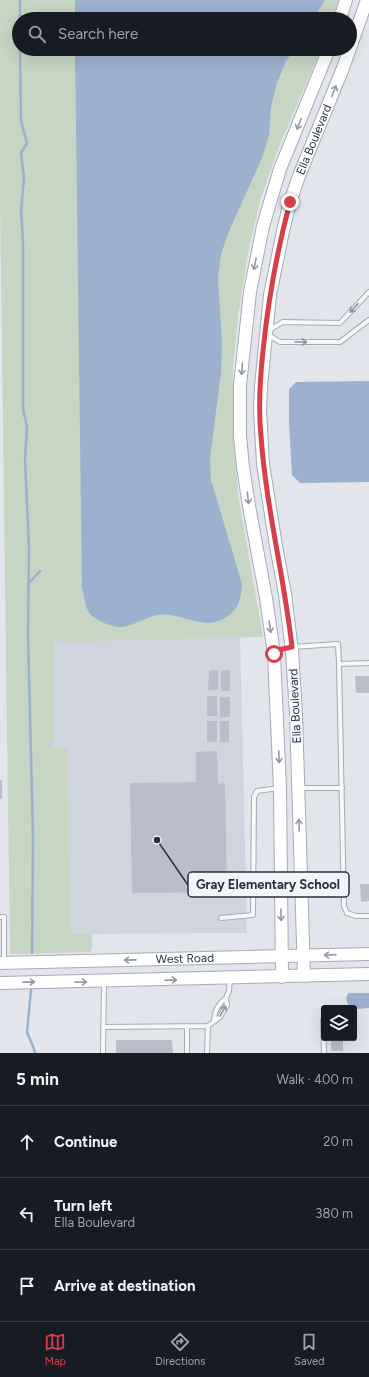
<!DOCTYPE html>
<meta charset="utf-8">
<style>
:root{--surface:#171b24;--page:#20242c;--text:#f1f3f6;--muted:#9ea1a6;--line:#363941;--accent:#d83f4d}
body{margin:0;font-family:Figtree,sans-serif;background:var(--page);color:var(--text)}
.controls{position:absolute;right:12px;bottom:12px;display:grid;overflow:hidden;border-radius:4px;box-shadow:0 4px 16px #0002}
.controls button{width:36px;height:36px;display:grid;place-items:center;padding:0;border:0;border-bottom:1px solid var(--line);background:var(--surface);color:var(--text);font:20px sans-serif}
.stop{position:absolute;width:12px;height:12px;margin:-9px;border:3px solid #d83f4d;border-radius:50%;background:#fff}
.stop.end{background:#d83f4d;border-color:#fff;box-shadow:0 1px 4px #0008}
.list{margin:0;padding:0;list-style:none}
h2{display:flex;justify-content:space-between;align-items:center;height:52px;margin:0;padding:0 16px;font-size:17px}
h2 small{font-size:13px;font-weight:400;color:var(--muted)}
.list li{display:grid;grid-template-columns:26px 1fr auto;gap:12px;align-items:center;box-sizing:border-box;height:72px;padding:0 16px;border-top:1px solid var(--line)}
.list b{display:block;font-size:15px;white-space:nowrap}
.list p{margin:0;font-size:13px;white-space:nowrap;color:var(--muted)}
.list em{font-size:13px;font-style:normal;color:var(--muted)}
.icon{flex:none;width:22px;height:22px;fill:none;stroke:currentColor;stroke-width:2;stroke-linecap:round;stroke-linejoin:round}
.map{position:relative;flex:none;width:369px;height:1053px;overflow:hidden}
.search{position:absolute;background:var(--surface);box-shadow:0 4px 16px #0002;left:12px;right:12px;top:12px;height:44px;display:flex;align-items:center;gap:10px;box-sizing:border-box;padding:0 14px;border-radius:22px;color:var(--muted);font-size:15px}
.sheet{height:268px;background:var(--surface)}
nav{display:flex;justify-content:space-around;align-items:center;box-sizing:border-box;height:56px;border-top:1px solid var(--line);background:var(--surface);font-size:11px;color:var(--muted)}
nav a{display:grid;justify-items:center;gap:2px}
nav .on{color:var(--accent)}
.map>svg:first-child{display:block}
.built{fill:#d0d4de}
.green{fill:#c6d6c3}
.water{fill:#9bb1ce}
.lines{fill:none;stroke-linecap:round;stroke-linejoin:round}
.stream{stroke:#9bb1ce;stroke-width:2.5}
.building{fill:#b9beca}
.service-casing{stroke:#a7abb7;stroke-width:6}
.secondary-casing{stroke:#a7abb7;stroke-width:14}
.service{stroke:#f5f7f9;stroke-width:4}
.secondary{stroke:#fff;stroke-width:12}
.oneway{stroke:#9498a2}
.oneway2{stroke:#8f949f}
.route{stroke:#d83f4d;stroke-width:5}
.labels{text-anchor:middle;stroke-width:3.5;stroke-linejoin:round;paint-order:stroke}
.street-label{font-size:12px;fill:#293145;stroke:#f2f5f9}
.leader{fill:none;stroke:#293145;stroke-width:1.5}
.callout-dot{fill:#293145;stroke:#f2f5f9;stroke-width:1.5}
.callout{fill:#f2f5f9;stroke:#293145;stroke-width:1.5}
.callout-label{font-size:13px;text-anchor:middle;font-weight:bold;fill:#293145}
</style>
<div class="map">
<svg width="369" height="1053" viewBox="0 0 369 1053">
<rect width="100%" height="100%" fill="#e2e5ec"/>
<path class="built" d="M 240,637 L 247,933 L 71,934 L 68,748 L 53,748 L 53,641 Z"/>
<path class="green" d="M 0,0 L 339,0 L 332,19 L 19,19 L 19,49 L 321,49 L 280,144 L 261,198 L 248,252 L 238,317 L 233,367 L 233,426 L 238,495 L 263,637 L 54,642 L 53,748 L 68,748 L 71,934 L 92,934 L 92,949 L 90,952 L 10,954 L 0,201 Z"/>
<path class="water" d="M 75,0 L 325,0 L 313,19 L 75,19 Z
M 75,49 L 294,49 L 286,61 L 277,83 L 271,107 L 269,135 L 262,158 L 229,231 L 221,254 L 218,278 L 222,343 L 221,372 L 210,459 L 211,480 L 242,584 C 241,600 239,609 225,618 C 202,632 181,611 157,615 C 146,617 135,625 123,627 C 113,628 93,620 88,611 C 85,605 84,595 82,588 Z
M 369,381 L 369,482 L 300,483 L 292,475 L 289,423 L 289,389 L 296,382 Z
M 349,993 L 369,993 L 369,1008 L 357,1009 L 349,1006 C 346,1001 345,997 349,993 Z"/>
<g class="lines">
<path class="stream" d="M 20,0 L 20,19
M 20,49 L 21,121 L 27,143 L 21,153 L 24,179 L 21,210 L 23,243 L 23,409 L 27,427 L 25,460 L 29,547 L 28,634 L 33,837 L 32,953
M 28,584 L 40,571
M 31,990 L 27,1032 L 34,1049 L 35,1053"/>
</g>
<path class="building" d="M 209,670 L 218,670 L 218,690 L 208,690 Z
M 221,670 L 230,670 L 230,691 L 221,691 Z
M 355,676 L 369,676 L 369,693 L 356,693 Z
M 207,696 L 217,696 L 217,716 L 207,716 Z
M 220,697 L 230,697 L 230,717 L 220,717 Z
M 207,721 L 217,721 L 217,742 L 207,742 Z
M 220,721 L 229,721 L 229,742 L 220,742 Z
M 217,751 L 218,784 L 225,783 L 227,892 L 132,893 L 130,783 L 196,782 L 196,752 Z
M 0,780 L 2,780 L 2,799 L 0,799 Z
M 360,884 L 369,884 L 369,901 L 361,902 Z
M 331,1038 L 343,1038 L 343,1051 L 331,1051 Z
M 116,1040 L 172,1040 L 173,1053 L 116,1053 Z"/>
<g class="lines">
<g class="service-casing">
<path id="service" d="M 269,330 L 283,322 L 340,323 L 369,292
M 267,334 L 280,342 L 340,342 L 369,320
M 292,647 L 338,644 L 339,664
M 369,663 L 339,664 L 344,906 L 347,913 L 356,916 L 369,916
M 299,788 L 342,788
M 0,917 L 4,917 L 4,961
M 221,918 L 253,915 L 254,797 L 257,791 L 279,788
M 323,1020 L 324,1053
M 214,1021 C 214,1012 218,1004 226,998
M 187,1026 L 187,1053
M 103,1027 L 208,1026
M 103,1053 L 104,982
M 207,1053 L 208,1026 L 220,1017 L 227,1005 L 226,998 L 229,991 L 230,978"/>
</g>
<g class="secondary-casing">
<g id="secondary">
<path d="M 340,19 L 346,0"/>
<path id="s1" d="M 0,963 L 369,954"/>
<path id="s2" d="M 304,976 L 296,714 L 292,651 L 285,594 L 276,546 L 263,464 L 260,410 L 261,386 L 270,295 L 283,231 L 290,202 L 299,176 L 343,68 L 367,0"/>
<path d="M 282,977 L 280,788 L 274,654 L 266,598 L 249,506 L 243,467 L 240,436 L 240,385 L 250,292 L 263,226 L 280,169 L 329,49"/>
<path d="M 0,983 L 369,974"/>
</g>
</g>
<use href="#service" class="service"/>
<use href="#secondary" class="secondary"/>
</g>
<defs><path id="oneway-shaft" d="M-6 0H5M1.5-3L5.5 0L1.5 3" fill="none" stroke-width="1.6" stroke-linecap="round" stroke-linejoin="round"/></defs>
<g class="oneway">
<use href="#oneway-shaft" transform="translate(334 91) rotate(-68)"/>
<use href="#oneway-shaft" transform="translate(299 124) rotate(112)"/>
<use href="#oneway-shaft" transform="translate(255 264) rotate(101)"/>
<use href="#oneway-shaft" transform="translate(242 369) rotate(94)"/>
<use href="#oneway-shaft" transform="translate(248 498) rotate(82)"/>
<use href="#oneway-shaft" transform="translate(270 627) rotate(82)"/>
<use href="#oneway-shaft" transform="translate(279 757) rotate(88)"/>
<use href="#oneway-shaft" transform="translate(299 825) rotate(-92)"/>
<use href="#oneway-shaft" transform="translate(281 915) rotate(89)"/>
<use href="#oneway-shaft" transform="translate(330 955) rotate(178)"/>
<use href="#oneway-shaft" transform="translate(130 960) rotate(179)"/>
<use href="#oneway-shaft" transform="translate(171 980) rotate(-2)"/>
<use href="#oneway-shaft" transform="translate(29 982) rotate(-1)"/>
<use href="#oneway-shaft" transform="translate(81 982) rotate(-1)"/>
</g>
<g class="oneway2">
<use href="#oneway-shaft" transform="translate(354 308) rotate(133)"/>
<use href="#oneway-shaft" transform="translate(301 342)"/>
<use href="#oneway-shaft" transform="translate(223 1011) rotate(-60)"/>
</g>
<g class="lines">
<path class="route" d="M 274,654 L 273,651 L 292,647 C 284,576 266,507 261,436 C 258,408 260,379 263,351 C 268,301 277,251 290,202"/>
</g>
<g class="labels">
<g class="street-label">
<text dy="4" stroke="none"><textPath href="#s2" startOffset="846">Ella Boulevard</textPath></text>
<text transform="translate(295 706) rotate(-93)" y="4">Ella Boulevard</text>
<text dy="4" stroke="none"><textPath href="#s1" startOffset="185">West Road</textPath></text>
</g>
</g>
<path class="leader" d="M157 840L188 885"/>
<circle class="callout-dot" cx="157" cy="840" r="4"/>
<rect class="callout" x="188" y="872" width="161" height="25" rx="4"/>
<g class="callout-label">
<text x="268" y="889">Gray Elementary School</text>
</g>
</svg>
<div class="controls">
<button><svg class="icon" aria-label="layers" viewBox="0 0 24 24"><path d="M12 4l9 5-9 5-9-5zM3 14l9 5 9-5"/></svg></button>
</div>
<div class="stop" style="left:274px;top:654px"></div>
<div class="stop end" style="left:290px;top:202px"></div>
<div class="search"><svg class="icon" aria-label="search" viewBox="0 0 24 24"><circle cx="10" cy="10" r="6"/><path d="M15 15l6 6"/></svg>Search here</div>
</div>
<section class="sheet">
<h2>5 min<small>Walk · 400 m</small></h2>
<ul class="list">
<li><svg class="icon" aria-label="ahead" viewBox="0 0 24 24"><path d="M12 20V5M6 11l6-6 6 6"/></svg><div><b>Continue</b></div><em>20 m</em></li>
<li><svg class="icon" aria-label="left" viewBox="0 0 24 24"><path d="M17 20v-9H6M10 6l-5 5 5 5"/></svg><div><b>Turn left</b><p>Ella Boulevard</p></div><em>380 m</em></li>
<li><svg class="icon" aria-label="arrive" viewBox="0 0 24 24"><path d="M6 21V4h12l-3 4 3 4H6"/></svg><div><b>Arrive at destination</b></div></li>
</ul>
</section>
<nav>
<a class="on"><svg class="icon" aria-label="map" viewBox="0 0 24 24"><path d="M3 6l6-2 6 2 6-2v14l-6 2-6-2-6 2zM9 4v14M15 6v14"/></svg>Map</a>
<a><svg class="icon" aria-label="directions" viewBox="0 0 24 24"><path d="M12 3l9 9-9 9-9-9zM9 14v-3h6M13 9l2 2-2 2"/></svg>Directions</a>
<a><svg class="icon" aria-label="saved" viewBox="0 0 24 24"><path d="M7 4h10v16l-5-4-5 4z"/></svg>Saved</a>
</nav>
